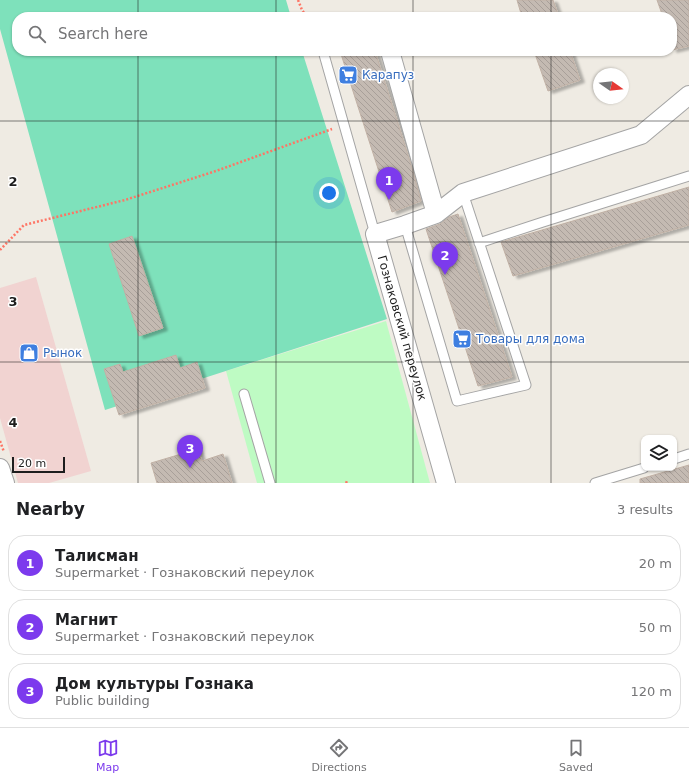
<!DOCTYPE html>
<meta charset="utf-8">
<style>
:root{--surface:#fff;--page:#f2f2f2;--text:#202124;--muted:#757577;--line:#e0e0e0;--accent:#7c3aed}
body{margin:0;font-family:"DejaVu Sans",sans-serif;background:var(--page);color:var(--text)}
.controls{position:absolute;right:12px;bottom:12px;display:grid;overflow:hidden;border-radius:8px;box-shadow:0 1px 3px #0004}
.controls button{width:36px;height:36px;display:grid;place-items:center;padding:0;border:0;border-bottom:1px solid var(--line);background:var(--surface);color:var(--text);font:20px sans-serif}
.compass{position:absolute;left:593px;top:68px;width:36px;height:36px;border-radius:50%;background:var(--surface);box-shadow:0 1px 3px #0004;rotate:104deg}
.scale{position:absolute;left:12px;bottom:10px;width:53px;box-sizing:border-box;padding-left:4px;border:2px solid #1d1d1d;border-top:0;font-size:11px;line-height:14px;white-space:nowrap;color:#1d1d1d;-webkit-text-stroke:3px #fff;paint-order:stroke}
.you{position:absolute;left:329px;top:193px;width:14px;height:14px;margin:-10px;border:3px solid #fff;border-radius:50%;background:#1a73e8;box-shadow:0 0 0 6px #1a73e833}
.badge{display:grid;place-items:center;width:26px;height:26px;border-radius:50%;background:var(--accent);color:#fff;font-size:13px;font-weight:700}
.pin{position:absolute;translate:-50% -33px;filter:drop-shadow(0 1px 2px #0008)}
.pin::after{content:'';position:absolute;top:21px;width:14px;height:12px;background:inherit;clip-path:polygon(0 0,100% 0,50% 100%)}
.list{margin:0;padding:0;list-style:none}
h2{display:flex;justify-content:space-between;align-items:center;height:52px;margin:0;padding:0 16px;font-size:17px}
h2 small{font-size:13px;font-weight:400;color:var(--muted)}
.list li{display:grid;grid-template-columns:26px 1fr auto;gap:12px;align-items:center;box-sizing:border-box;height:56px;margin:0 8px 8px;padding:0 8px;border:1px solid var(--line);border-radius:16px}
.list b{display:block;font-size:15px;white-space:nowrap}
.list p{margin:0;font-size:13px;white-space:nowrap;color:var(--muted)}
.list em{font-size:13px;font-style:normal;color:var(--muted)}
.icon{flex:none;width:22px;height:22px;fill:none;stroke:currentColor;stroke-width:2;stroke-linecap:round;stroke-linejoin:round}
.map{position:relative;flex:none;width:689px;height:483px;overflow:hidden}
.search{position:absolute;background:var(--surface);box-shadow:0 1px 3px #0004;left:12px;right:12px;top:12px;height:44px;display:flex;align-items:center;gap:10px;box-sizing:border-box;padding:0 14px;border-radius:16px;color:var(--muted);font-size:15px}
.sheet{height:244px;background:var(--surface)}
nav{display:flex;justify-content:space-around;align-items:center;box-sizing:border-box;height:56px;border-top:1px solid var(--line);background:var(--surface);font-size:11px;color:var(--muted)}
nav a{display:grid;justify-items:center;gap:2px}
nav .on{color:var(--accent)}
.map>svg:first-child{display:block}
.commercial{fill:#f1d3d1}
.park{fill:#befbc3}
.pitch{fill:#7ee1bb}
.building{fill:url(#building-back-hatch);stroke:#c1b1a5;filter:url(#shadow)}
.lines{fill:none;stroke-linecap:round;stroke-linejoin:round}
.service-casing{stroke:#a4a4a4;stroke-width:11}
.minor-casing{stroke:#a4a4a4;stroke-width:20}
.path{stroke:#fe7565;stroke-width:2.5;stroke-dasharray:2 2;stroke-linecap:butt}
.service{stroke:#fff;stroke-width:9}
.minor{stroke:#fff;stroke-width:18}
.grid{fill:none;stroke:#1d1d1d;stroke-width:1;stroke-opacity:0.55}
.labels{text-anchor:middle;stroke-width:3;stroke-linejoin:round;paint-order:stroke}
.shop-label{font-size:12px;fill:#366cbe;stroke:#fff;text-anchor:start}
.street-label{font-size:12px;fill:#1d1d1d;stroke:#fff}
.grid-label{font-size:13px;text-anchor:middle;font-weight:bold;fill:#1d1d1d;stroke:#fff;stroke-width:3;stroke-linejoin:round;paint-order:stroke}
</style>
<div class="map">
<svg width="689" height="483" viewBox="0 0 689 483">
<defs>
<pattern id="building-back-hatch" width="6" height="6" patternUnits="userSpaceOnUse"><rect width="6" height="6" fill="#c4bab2"/><path d="M-1 5l2 2M0 0l6 6M5-1l2 2" fill="none" stroke="#a89f99"/></pattern>
<filter id="shadow"><feDropShadow dx="4.5" dy="2.5" stdDeviation="1" flood-color="#0004"/></filter>
</defs>
<rect width="100%" height="100%" fill="#efebe3"/>
<path class="commercial" d="M 36,277 L 91,471 L 49,483 L 18,483 L 0,418 L 0,288 Z"/>
<path class="park" d="M 386,321 L 430,483 L 257,483 L 226,371 Z"/>
<path class="pitch" d="M 0,0 L 286,0 L 291,17 L 17,17 L 17,51 L 302,51 L 387,319 L 105,410 L 0,29 Z"/>
<path class="building" d="M 517,0 L 553,0 L 559,17 L 522,17 Z
M 657,0 L 689,0 L 689,46 L 672,50 L 672,17 L 663,17 Z
M 340,51 L 375,51 L 413,171 L 421,201 L 392,212 Z
M 534,51 L 570,51 L 580,80 L 548,91 Z
M 689,187 L 689,225 L 513,276 L 501,242 Z
M 458,214 L 512,377 L 478,386 L 426,229 L 440,224 L 449,217 Z
M 132,236 L 163,328 L 139,336 L 109,244 Z
M 176,355 L 180,368 L 197,362 L 205,388 L 119,415 L 104,369 L 120,364 L 123,372 Z
M 198,449 L 202,461 L 223,454 L 232,483 L 157,483 L 151,463 Z
M 689,465 L 689,483 L 640,483 L 640,479 Z"/>
<g class="lines">
<g class="service-casing">
<path id="service" d="M 323,51 L 375,234
M 405,225 L 457,401 L 526,385 L 463,193
M 479,243 L 543,222 L 689,176
M 244,394 L 270,483
M 674,459 L 689,454
M 595,483 L 644,468"/>
</g>
<g class="minor-casing">
<path id="minor" d="M 390,51 L 436,214
M 0,468 L 5,483
M 446,483 L 375,234 L 405,225 L 436,214 L 463,193 L 641,135 L 689,95"/>
</g>
<path class="path" d="M 298,0 L 302,10 L 307,17
M 0,250 L 24,225 L 125,200 L 216,171 L 332,129
M 0,441 L 4,452
M 346,483 L 347,481"/>
<use href="#service" class="service"/>
<use href="#minor" class="minor"/>
</g>
<path class="grid" d="M 138,0 L 138,17M 276,0 L 276,17M 413,0 L 413,17M 551,0 L 551,17M 138,51 L 138,483M 276,51 L 276,483M 413,51 L 413,483M 551,51 L 551,483M 0,121 L 689,121M 0,242 L 689,242M 0,362 L 689,362"/>
<defs>
<g id="supermarket-square" transform="scale(1)"><rect x="-9" y="-9" width="18" height="18" rx="4" fill="#3f7fe0" stroke="#fff"/><path d="M-6-5.5h2.5l.6 2H6L4.5 2H-2.5L-4.4-4H-6ZM-1.5 3.2a1.3 1.3 0 1 0 .1 0ZM3 3.2a1.3 1.3 0 1 0 .1 0Z" fill="#fff"/></g>
<g id="shop-square" transform="scale(1)"><rect x="-9" y="-9" width="18" height="18" rx="4" fill="#3f7fe0" stroke="#fff"/><path d="M-5-2.5h2.3a2.7 3.5 0 0 1 5.4 0H5L5.5 6h-11ZM-1.5-2.5h3a1.5 2.3 0 0 0-3 0Z" fill="#fff"/></g>
</defs>
<g fill-rule="evenodd">
<use href="#supermarket-square" x="348" y="75"/>
<use href="#supermarket-square" x="462" y="339"/>
<use href="#shop-square" x="29" y="353"/>
</g>
<g class="labels">
<g class="shop-label">
<text x="362" y="79">Карапуз</text>
<text x="476" y="343">Товары для дома</text>
<text x="43" y="357">Рынок</text>
</g>
<g class="street-label">
<text transform="translate(402 328) rotate(74)" y="4">Гознаковский переулок</text>
</g>
</g>
<g class="grid-label">
<text x="13" y="186">2</text>
<text x="13" y="306">3</text>
<text x="13" y="427">4</text>
</g>
</svg>
<div class="controls">
<button><svg class="icon" aria-label="layers" viewBox="0 0 24 24"><path d="M12 4l9 5-9 5-9-5zM3 14l9 5 9-5"/></svg></button>
</div>
<svg class="compass" viewBox="-18 -18 36 36"><path d="M0-13l5 13h-10z" fill="#e53935"/><path d="M0 13l5-13h-10z" fill="#757577"/></svg>
<div class="scale">20 m</div>
<div class="you"></div>
<div class="pin badge" style="left:389px;top:200px">1</div>
<div class="pin badge" style="left:445px;top:275px">2</div>
<div class="pin badge" style="left:190px;top:468px">3</div>
<div class="search"><svg class="icon" aria-label="search" viewBox="0 0 24 24"><circle cx="10" cy="10" r="6"/><path d="M15 15l6 6"/></svg>Search here</div>
</div>
<section class="sheet">
<h2>Nearby<small>3 results</small></h2>
<ul class="list">
<li><span class="badge">1</span><div><b>Талисман</b><p>Supermarket · Гознаковский переулок</p></div><em>20 m</em></li>
<li><span class="badge">2</span><div><b>Магнит</b><p>Supermarket · Гознаковский переулок</p></div><em>50 m</em></li>
<li><span class="badge">3</span><div><b>Дом культуры Гознака</b><p>Public building</p></div><em>120 m</em></li>
</ul>
</section>
<nav>
<a class="on"><svg class="icon" aria-label="map" viewBox="0 0 24 24"><path d="M3 6l6-2 6 2 6-2v14l-6 2-6-2-6 2zM9 4v14M15 6v14"/></svg>Map</a>
<a><svg class="icon" aria-label="directions" viewBox="0 0 24 24"><path d="M12 3l9 9-9 9-9-9zM9 14v-3h6M13 9l2 2-2 2"/></svg>Directions</a>
<a><svg class="icon" aria-label="saved" viewBox="0 0 24 24"><path d="M7 4h10v16l-5-4-5 4z"/></svg>Saved</a>
</nav>
